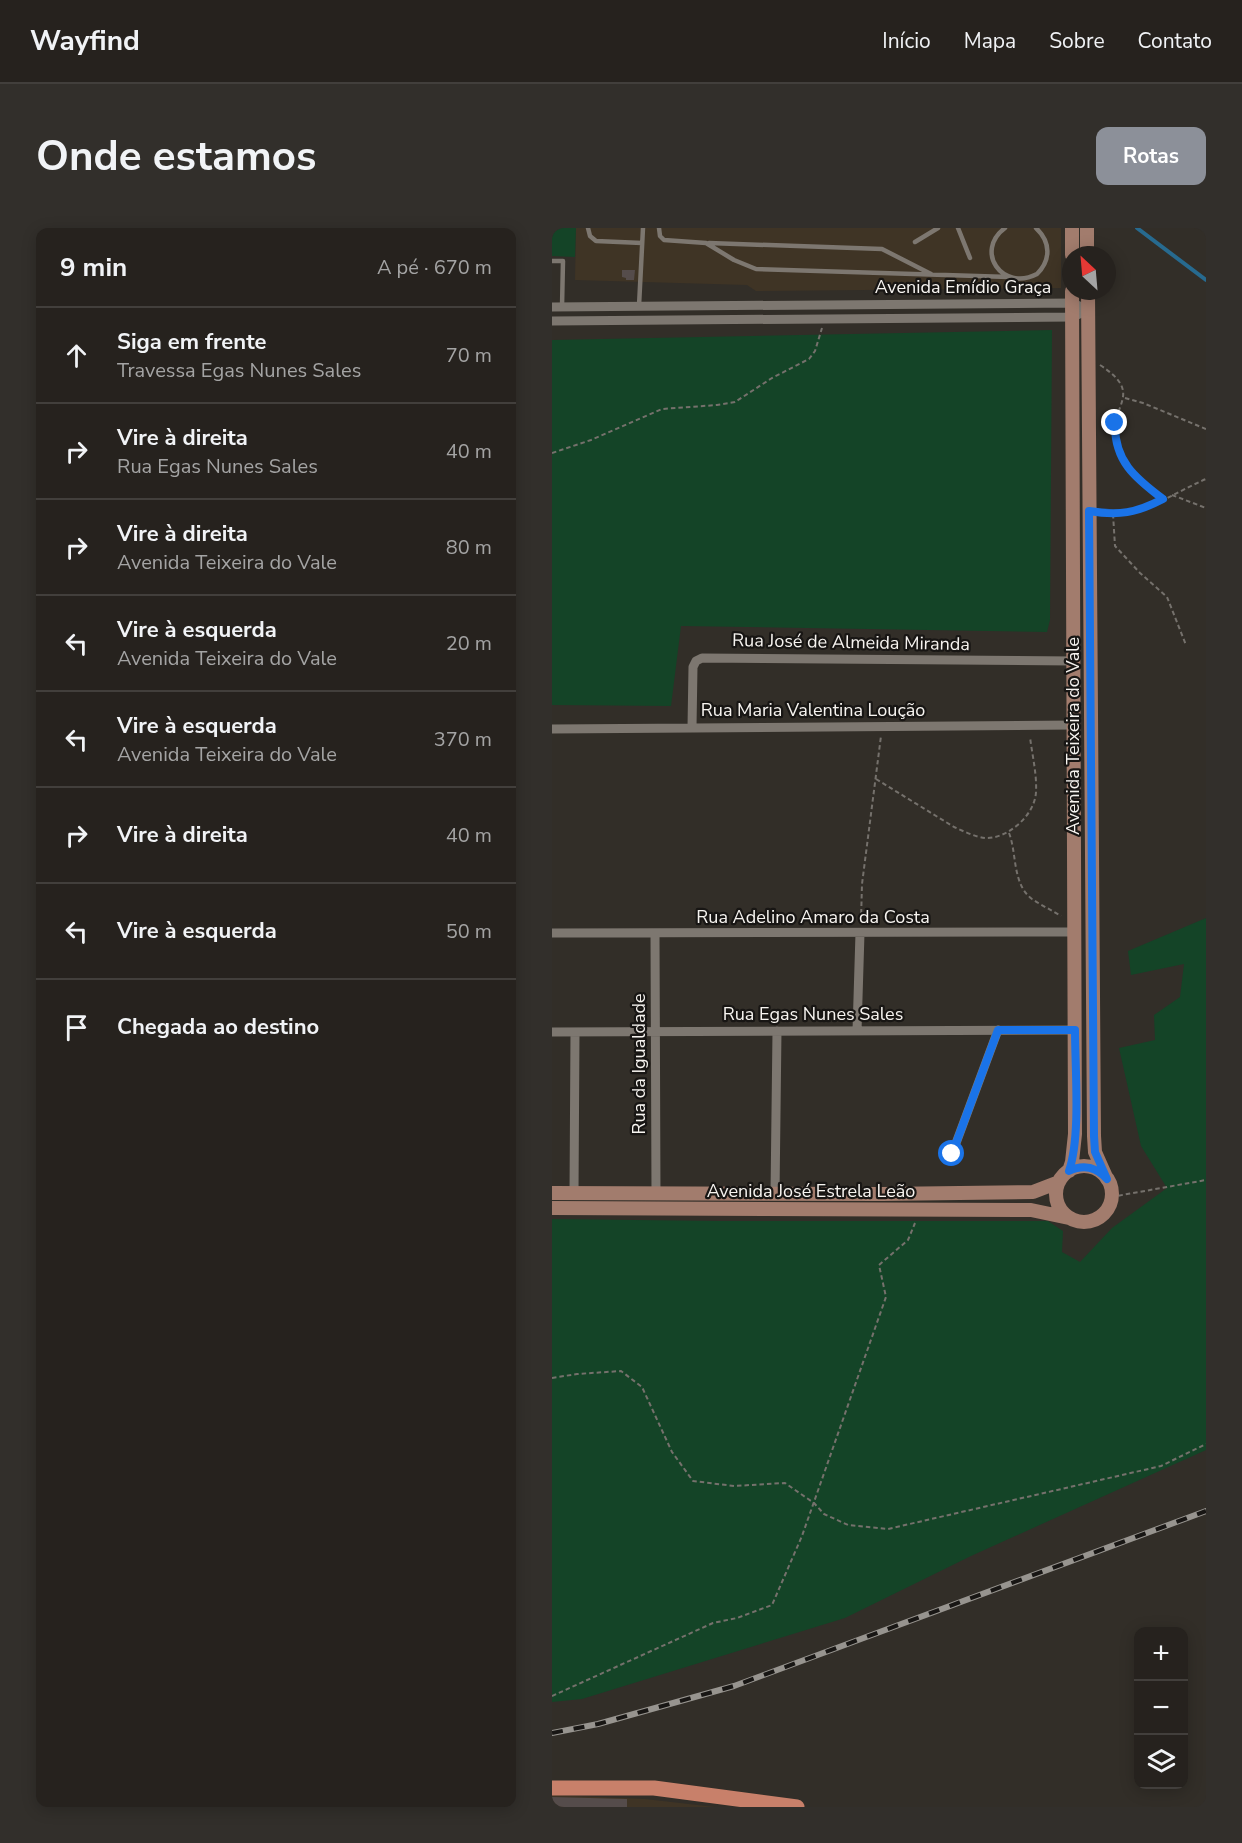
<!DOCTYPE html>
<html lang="pt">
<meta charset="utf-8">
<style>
:root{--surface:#26221e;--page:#322f2b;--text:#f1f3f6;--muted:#a4a4a4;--line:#423f3c;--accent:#8c9099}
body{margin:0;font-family:"Nunito Sans",sans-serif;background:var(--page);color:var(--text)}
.controls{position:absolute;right:18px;bottom:18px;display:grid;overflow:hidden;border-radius:12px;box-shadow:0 3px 15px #0003}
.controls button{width:54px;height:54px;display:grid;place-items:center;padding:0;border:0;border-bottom:2px solid var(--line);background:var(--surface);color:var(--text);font:30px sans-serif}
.compass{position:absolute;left:510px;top:18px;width:54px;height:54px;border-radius:50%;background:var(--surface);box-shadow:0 3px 15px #0003;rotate:334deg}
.stop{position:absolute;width:18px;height:18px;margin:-14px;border:4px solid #1a73e8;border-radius:50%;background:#fff}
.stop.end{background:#1a73e8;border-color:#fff;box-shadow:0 2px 6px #0008}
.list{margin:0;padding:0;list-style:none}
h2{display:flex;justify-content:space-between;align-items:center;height:78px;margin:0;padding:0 24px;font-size:26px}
h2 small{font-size:20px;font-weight:400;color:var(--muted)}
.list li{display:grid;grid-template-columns:39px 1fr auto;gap:18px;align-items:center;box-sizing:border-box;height:96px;padding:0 24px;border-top:2px solid var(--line)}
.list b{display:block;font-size:22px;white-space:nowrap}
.list p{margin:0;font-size:20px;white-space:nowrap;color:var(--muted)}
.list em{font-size:20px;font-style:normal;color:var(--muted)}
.icon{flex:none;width:33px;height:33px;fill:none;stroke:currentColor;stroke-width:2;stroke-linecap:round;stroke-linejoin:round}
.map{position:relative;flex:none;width:654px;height:1579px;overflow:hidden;border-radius:12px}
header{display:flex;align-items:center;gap:36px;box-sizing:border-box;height:84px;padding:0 30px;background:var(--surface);border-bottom:2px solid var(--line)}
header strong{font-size:28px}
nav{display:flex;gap:33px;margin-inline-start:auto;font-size:21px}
.intro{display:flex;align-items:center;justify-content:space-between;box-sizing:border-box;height:144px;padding:0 36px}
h1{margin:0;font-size:42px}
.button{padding:15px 27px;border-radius:12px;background:var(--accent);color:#fff;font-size:21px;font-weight:700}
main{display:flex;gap:36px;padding:0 36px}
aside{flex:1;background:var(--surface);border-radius:12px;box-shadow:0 3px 15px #0003}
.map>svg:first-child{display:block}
.industrial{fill:#3f3425}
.green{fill:#144427}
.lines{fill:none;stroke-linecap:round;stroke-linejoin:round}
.stream{stroke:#276a8f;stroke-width:4}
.building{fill:#554c4b}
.path{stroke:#75716c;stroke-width:2;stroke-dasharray:4.5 3;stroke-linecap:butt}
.lane{stroke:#7d7770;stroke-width:4.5}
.street{stroke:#7d7770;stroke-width:9}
.secondary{stroke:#a27c6d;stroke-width:14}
.primary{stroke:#c8806a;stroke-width:15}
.rail-casing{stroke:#97948f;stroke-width:6}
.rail{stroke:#181614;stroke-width:4;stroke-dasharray:11;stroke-linecap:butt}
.route{stroke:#1a73e8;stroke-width:8}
.labels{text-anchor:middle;stroke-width:4.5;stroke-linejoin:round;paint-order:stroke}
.street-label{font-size:18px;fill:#f7f4f0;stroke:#181614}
</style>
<header>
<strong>Wayfind</strong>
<nav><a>Início</a><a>Mapa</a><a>Sobre</a><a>Contato</a></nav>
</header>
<div class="intro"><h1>Onde estamos</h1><a class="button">Rotas</a></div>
<main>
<aside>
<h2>9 min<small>A pé · 670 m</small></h2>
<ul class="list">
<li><svg class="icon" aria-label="ahead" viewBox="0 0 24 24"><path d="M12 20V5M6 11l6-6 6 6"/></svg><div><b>Siga em frente</b><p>Travessa Egas Nunes Sales</p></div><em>70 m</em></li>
<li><svg class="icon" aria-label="right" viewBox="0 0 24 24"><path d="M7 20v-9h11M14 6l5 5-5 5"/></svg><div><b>Vire à direita</b><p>Rua Egas Nunes Sales</p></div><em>40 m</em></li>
<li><svg class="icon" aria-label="right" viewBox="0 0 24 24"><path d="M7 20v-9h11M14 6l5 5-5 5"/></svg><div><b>Vire à direita</b><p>Avenida Teixeira do Vale</p></div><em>80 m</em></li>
<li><svg class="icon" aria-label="left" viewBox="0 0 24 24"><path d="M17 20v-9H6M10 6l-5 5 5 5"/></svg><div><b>Vire à esquerda</b><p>Avenida Teixeira do Vale</p></div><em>20 m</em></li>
<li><svg class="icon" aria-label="left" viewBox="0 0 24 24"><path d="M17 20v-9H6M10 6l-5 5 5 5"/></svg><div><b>Vire à esquerda</b><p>Avenida Teixeira do Vale</p></div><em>370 m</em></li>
<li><svg class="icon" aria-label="right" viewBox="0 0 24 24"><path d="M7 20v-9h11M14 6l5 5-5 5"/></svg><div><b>Vire à direita</b></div><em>40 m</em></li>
<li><svg class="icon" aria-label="left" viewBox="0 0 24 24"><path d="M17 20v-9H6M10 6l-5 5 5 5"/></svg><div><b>Vire à esquerda</b></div><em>50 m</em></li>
<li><svg class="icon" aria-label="arrive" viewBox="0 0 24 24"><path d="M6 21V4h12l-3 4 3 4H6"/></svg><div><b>Chegada ao destino</b></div></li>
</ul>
</aside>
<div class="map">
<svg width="654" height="1579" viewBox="0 0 654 1579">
<rect width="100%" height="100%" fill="#322e28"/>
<path class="industrial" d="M 24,0 L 509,0 L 509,60 L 204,63 L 195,57 L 23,52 Z
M 0,1567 L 93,1571 L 163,1579 L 0,1579 Z"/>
<path class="green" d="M 0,0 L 24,0 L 23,29 L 0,28 Z
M 500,102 L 498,392 L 495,404 L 129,398 L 119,478 L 0,477 L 0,112 Z
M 654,690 L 654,1222 L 419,1328 L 293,1390 L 30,1471 L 0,1474 L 0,991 L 167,993 L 496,993 L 511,1003 L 510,1024 L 528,1034 L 560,1000 L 615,960 L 589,918 L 567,820 L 603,812 L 602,787 L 628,769 L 632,736 L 579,747 L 576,723 Z"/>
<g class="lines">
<path class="stream" d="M 585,0 L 654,52"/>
</g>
<path class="building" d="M 70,42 L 83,42 L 82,52 L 74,52 L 74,50 L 70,49 Z
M 0,1569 L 75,1571 L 75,1579 L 0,1579 Z"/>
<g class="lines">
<path class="path" d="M 548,137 C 594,167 556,176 564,214 C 569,240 592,256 611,271
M 573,170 L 591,175 L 654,201
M 0,225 L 39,212 L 110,181 L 165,177 L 183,174 L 220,150 L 257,131 L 263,123 L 270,100
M 620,267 L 654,280
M 551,286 C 588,290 621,265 654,251
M 561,286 L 563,318 L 588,345 L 615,369 L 634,417
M 324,551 L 402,599 C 411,603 423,609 433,610 C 456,611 483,587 484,564 C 485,546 480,526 478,509
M 457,605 C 465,625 460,656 480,671 C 489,677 499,682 509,688
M 309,693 L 310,656 L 329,508
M 559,969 L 654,952
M 0,1150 L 25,1146 L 69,1143 L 90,1159 L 120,1224 L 141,1253 L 182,1258 L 233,1255 L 262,1275 L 272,1286 L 296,1297 L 336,1301 L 609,1238 L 654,1216
M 0,1468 L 161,1395 L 185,1390 L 220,1377 L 250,1308 L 334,1069 L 327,1037 L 356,1012 L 363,995"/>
<path class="lane" d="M 36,0 L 38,8 L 44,13 L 90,15
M 107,0 L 108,8 L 112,12 L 154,15 L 182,32 L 204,41 L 457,49
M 406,0 L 418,30
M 453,0 C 422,23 450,64 485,46 C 499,32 499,14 484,0
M 363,14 L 386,0
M 157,15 L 330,21 L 379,46
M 0,33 L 11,33 L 10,79
M 87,78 L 91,0"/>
<path class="street" d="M 0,79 L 521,75 L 536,82
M 0,93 L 521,89 L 536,82
M 140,499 L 141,439 L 144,433 L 150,430 L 522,433
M 0,501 L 522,497
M 0,705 L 523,704
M 103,706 L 104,966
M 305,803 L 308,705
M 0,804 L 523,802
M 400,926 L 446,802
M 22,965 L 23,804
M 223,966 L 225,803"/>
<path class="secondary" d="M 520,0 L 520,27
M 535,0 L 535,27
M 536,63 L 542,908 L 543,924 L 555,951
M504 966a28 28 0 1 1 56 0a28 28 0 1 1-56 0Z
M 517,943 L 520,934 L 523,906 L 520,63
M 0,965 L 330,966 L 481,964 L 507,954
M 0,980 L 479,982 L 517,990"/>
<path class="primary" d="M 0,1560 L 102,1560 L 245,1579"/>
<g class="rail-casing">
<path id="rail" d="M 0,1505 L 46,1496 L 182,1458 L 654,1283"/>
</g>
<use href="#rail" class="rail"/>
</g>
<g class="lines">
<path class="route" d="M 400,926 L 446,802 L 523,802 C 523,841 529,908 517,943 C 532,936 544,939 555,951 L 543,924 L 542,908 L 537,283 C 567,288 584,285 611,271 C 583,250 562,233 563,195"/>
</g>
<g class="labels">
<g class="street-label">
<text x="411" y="65">Avenida Emídio Graça</text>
<text transform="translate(299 414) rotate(1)" y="6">Rua José de Almeida Miranda</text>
<text x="261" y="488">Rua Maria Valentina Loução</text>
<text transform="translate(521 508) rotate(-90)" y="6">Avenida Teixeira do Vale</text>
<text x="261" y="695">Rua Adelino Amaro da Costa</text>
<text x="261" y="792">Rua Egas Nunes Sales</text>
<text transform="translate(87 836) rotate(-90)" y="6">Rua da Igualdade</text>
<text x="259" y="969">Avenida José Estrela Leão</text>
</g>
</g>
</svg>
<div class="controls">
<button>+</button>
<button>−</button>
<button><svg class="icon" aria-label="layers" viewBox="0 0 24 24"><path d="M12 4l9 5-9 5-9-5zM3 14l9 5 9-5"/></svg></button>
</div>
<svg class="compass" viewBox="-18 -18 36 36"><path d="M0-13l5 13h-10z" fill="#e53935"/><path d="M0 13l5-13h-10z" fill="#a4a4a4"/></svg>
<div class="stop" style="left:400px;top:926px"></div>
<div class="stop end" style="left:563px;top:195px"></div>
</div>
</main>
